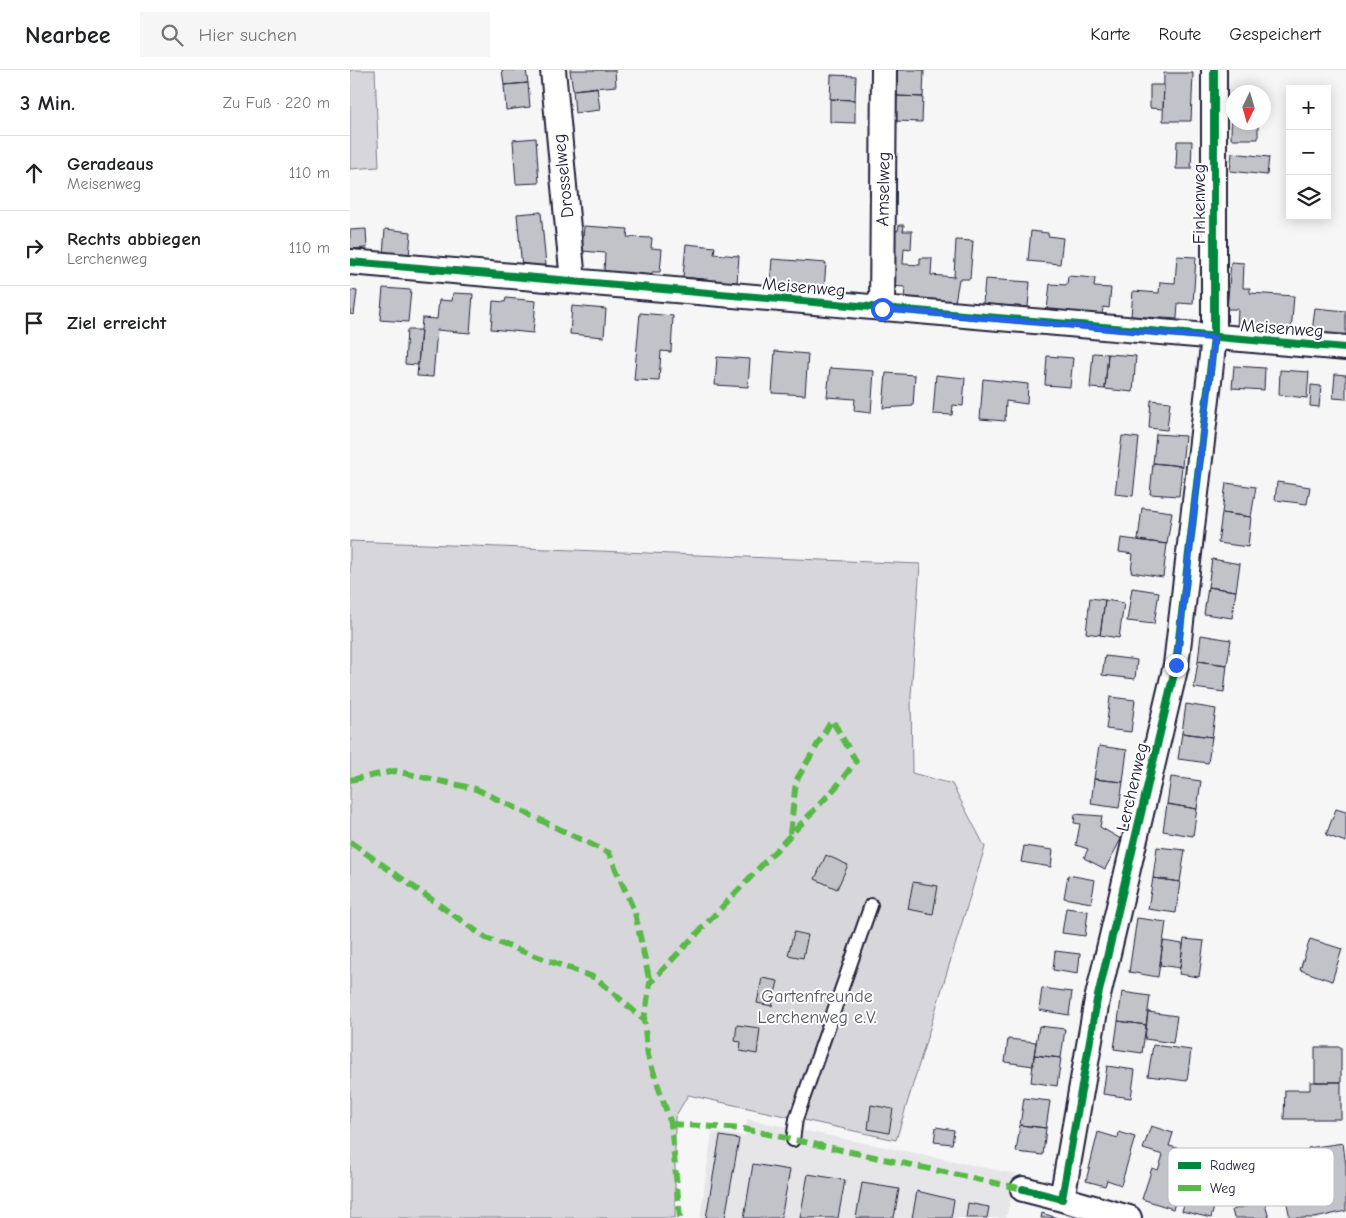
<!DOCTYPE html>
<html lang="de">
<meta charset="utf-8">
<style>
:root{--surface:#fff;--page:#f6f6f6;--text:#202124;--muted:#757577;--line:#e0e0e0}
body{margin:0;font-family:"Comic Neue",sans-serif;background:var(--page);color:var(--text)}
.controls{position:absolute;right:15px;top:15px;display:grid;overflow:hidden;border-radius:0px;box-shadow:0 2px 12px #0003}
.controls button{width:45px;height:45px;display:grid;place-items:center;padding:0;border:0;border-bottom:1px solid var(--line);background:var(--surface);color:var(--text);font:25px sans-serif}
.compass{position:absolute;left:876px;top:15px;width:45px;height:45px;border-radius:50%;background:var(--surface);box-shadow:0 2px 12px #0003;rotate:185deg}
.stop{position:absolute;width:15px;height:15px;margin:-11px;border:4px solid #2563eb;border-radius:50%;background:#fff}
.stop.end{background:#2563eb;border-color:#fff;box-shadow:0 1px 5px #0008}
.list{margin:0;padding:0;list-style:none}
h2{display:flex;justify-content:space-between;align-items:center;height:65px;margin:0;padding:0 20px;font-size:21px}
h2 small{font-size:16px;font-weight:400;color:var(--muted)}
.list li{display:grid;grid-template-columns:32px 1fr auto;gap:15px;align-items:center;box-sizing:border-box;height:75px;padding:0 20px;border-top:1px solid var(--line)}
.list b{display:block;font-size:19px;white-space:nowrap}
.list p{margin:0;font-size:16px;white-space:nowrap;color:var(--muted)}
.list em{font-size:16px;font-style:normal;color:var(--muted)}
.icon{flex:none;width:28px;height:28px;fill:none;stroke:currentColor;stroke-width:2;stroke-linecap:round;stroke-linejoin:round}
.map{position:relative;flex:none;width:996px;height:1148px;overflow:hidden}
header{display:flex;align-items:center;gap:30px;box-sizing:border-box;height:70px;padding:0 25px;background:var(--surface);border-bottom:1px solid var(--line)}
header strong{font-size:24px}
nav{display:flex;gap:28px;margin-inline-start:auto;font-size:18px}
.search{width:350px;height:45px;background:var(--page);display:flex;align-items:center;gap:12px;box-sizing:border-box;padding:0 18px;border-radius:0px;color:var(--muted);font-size:19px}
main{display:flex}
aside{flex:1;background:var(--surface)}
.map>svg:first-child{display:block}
.built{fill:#e6e6e9}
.green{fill:#d7d7db;stroke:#7c7c8b}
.building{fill:#c2c2c9;stroke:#22223b}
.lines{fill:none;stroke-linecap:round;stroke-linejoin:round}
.service-casing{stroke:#22223b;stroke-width:16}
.minor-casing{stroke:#22223b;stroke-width:28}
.service{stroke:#fff;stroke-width:12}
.minor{stroke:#fff;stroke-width:24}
.quiet{stroke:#58b947;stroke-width:6;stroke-dasharray:12 6;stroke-linecap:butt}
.cycleway-casing{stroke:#fff;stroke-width:11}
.cycleway{stroke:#00873e;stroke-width:8}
.route{stroke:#2563eb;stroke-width:6}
.labels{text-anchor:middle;stroke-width:4;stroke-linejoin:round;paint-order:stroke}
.street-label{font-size:18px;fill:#22223b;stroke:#fff}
.park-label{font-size:18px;fill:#58586b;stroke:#fff}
.key{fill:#fff;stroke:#bdbdc4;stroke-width:1}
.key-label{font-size:14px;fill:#22223b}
</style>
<header>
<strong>Nearbee</strong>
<div class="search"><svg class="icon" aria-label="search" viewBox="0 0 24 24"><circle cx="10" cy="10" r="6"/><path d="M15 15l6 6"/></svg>Hier suchen</div>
<nav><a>Karte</a><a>Route</a><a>Gespeichert</a></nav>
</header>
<main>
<aside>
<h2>3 Min.<small>Zu Fuß · 220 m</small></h2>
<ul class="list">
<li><svg class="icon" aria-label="ahead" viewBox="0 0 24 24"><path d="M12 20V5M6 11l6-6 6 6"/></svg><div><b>Geradeaus</b><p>Meisenweg</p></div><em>110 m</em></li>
<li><svg class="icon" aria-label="right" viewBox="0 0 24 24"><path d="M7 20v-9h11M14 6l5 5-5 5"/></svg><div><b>Rechts abbiegen</b><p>Lerchenweg</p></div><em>110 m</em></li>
<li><svg class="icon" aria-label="arrive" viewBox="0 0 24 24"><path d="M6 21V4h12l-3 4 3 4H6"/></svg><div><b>Ziel erreicht</b></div></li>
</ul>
</aside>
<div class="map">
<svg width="996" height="1148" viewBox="0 0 996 1148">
<rect width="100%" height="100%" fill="#f6f6f7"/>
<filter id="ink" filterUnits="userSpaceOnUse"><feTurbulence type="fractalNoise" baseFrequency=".02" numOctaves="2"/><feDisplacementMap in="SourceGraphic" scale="10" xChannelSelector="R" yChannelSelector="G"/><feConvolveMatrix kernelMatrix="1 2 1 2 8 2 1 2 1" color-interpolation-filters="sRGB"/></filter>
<g filter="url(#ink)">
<path class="built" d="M 397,1049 L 666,1104 L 656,1148 L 350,1148 L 362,1062 L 395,1066 Z"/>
<path class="green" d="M 0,0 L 25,0 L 29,97 L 0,99 Z
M 0,471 L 570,494 L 561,626 L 562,703 L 602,714 L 635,777 L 546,1070 L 338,1025 L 325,1047 L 325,1148 L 0,1148 Z"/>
<path class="building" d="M 152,0 L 176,0 L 178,13 L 154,15 Z
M 220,0 L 265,0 L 266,16 L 223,20 Z
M 547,0 L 574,0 L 573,27 L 547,26 Z
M 814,3 L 843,3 L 841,51 L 813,51 Z
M 481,5 L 506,6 L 505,30 L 480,29 Z
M 178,13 L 180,37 L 156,40 L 154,15 Z
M 800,15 L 814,15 L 813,39 L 800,38 Z
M 247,17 L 250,40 L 225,43 L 223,20 Z
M 882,22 L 909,22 L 884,22 L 884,52 L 908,52 L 908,69 L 881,69 Z
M 547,26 L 573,27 L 572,52 L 546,51 Z
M 480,29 L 505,30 L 505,53 L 480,52 Z
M 186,68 L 189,113 L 166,114 L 163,70 Z
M 827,71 L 842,71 L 841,99 L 826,99 Z
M 882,83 L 919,87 L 917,105 L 880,101 Z
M 191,142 L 196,195 L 172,198 L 167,144 Z
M 549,155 L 554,155 L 553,161 L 562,161 L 561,179 L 554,178 L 553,194 L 570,195 L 570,188 L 582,188 L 581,205 L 604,207 L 606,170 L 623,171 L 620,209 L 609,209 L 605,232 L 554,229 L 555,217 L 541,216 L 545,160 L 548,161 Z
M 234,156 L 278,159 L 277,167 L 302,168 L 301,178 L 312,179 L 310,202 L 302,202 L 302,205 L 254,202 L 255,183 L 232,181 Z
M 16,159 L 17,178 L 0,179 L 0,160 Z
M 35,159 L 61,162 L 59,187 L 33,185 Z
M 681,161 L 698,163 L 698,166 L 713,168 L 710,194 L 678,191 Z
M 336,174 L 365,177 L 364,184 L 389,186 L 387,213 L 333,207 Z
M 827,186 L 846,187 L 843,234 L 828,233 L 827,249 L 781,246 L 783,221 L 809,223 L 810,212 L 825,213 Z
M 422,189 L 476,193 L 474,219 L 420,215 Z
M 881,192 L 894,193 L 893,218 L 900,218 L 900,223 L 944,226 L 941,261 L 887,258 L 888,239 L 877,239 Z
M 718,206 L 745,208 L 744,217 L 761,218 L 759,238 L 753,237 L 752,245 L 697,240 L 700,214 L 717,215 Z
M 635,209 L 680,212 L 678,237 L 633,234 Z
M 33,218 L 61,220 L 58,252 L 30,250 Z
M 0,220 L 7,221 L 4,245 L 0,244 Z
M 103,223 L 123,224 L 120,263 L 87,260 L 83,307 L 67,306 L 72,248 L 87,249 L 89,230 L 102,231 Z
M 156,228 L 186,231 L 183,263 L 141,259 L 143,231 L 155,232 Z
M 222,236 L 256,239 L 254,267 L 220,264 Z
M 965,238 L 996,241 L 996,266 L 962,262 Z
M 290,243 L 323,246 L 321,282 L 311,281 L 309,311 L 284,310 Z
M 57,260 L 71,260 L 68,295 L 55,294 Z
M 425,281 L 458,284 L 455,325 L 422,323 Z
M 743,283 L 758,284 L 755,319 L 740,318 Z
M 758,284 L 786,286 L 783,322 L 755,319 Z
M 697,286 L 723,288 L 720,317 L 695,315 Z
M 367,287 L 400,289 L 398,317 L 365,315 Z
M 884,296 L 915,298 L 914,320 L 882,318 Z
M 480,298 L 524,301 L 521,343 L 504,341 L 505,329 L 477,327 Z
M 930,300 L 959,302 L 957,328 L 929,325 Z
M 536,303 L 565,305 L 563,336 L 533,338 Z
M 985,304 L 996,305 L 996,329 L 983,328 Z
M 586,305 L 615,308 L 613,336 L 603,335 L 602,345 L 583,344 Z
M 633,309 L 678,314 L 677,334 L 656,331 L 655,351 L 630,349 Z
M 961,315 L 971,316 L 969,337 L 960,336 Z
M 801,330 L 820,332 L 817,360 L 799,358 Z
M 806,364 L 835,366 L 832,396 L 803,393 Z
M 772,366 L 789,368 L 783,426 L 765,424 Z
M 803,393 L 832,396 L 829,426 L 800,424 Z
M 927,412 L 960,417 L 957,434 L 925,430 Z
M 876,413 L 906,417 L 901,447 L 872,443 Z
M 792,438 L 822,442 L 817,474 L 788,470 Z
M 872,443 L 901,447 L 898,477 L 868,473 Z
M 771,468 L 817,474 L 813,507 L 781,502 L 783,484 L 769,482 Z
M 862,489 L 890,494 L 886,521 L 858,517 Z
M 858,517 L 886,521 L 882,548 L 854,544 Z
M 782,518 L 809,522 L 804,554 L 777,551 Z
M 740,528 L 755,530 L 750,565 L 736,563 Z
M 755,530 L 774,533 L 769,568 L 750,565 Z
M 851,565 L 881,570 L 877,595 L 848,591 Z
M 755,586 L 787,590 L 785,609 L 752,605 Z
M 848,591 L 877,595 L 874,622 L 844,618 Z
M 760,627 L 785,630 L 781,662 L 756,659 Z
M 836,634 L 866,639 L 862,667 L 832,663 Z
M 832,663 L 862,667 L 858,693 L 828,689 Z
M 749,676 L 777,680 L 773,712 L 744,709 Z
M 821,707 L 851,711 L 847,739 L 817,734 Z
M 744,709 L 773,712 L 769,738 L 741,734 Z
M 817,734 L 847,739 L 843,766 L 813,761 Z
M 986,739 L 996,742 L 996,772 L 976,765 Z
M 725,744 L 752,746 L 750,757 L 771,769 L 755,799 L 734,788 L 738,779 L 726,775 L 730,754 L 724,753 Z
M 674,776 L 703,780 L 701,797 L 671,792 Z
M 807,777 L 835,780 L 830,812 L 803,808 Z
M 476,785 L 498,795 L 487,819 L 465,809 Z
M 718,805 L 745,810 L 741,833 L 714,828 Z
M 803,808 L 830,812 L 826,843 L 798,839 Z
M 563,812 L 588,816 L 583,844 L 558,839 Z
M 716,838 L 738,841 L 735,866 L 712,863 Z
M 787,848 L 816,852 L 808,907 L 779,902 Z
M 444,862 L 458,865 L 453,888 L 438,885 Z
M 834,869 L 854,871 L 849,907 L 829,904 Z
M 960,869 L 992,879 L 982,911 L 950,900 Z
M 813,871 L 833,874 L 830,898 L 810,895 Z
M 705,881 L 730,884 L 728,904 L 703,900 Z
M 412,908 L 428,911 L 422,936 L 407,933 Z
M 692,918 L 722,922 L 719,945 L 689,940 Z
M 772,922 L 800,926 L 796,955 L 768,951 Z
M 798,942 L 827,946 L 823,973 L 795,969 Z
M 768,951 L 796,955 L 792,983 L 764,979 Z
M 387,955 L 410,958 L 407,984 L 390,981 L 391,972 L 385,971 Z
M 689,956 L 715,959 L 711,988 L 684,985 Z
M 658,969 L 686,972 L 683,996 L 655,992 Z
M 803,975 L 841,980 L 837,1011 L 798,1006 Z
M 965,977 L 991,977 L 991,1012 L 965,1012 Z
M 684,985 L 711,988 L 707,1016 L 681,1012 Z
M 757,996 L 785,1000 L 781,1028 L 753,1024 Z
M 960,1012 L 991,1012 L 991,1049 L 934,1049 L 935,1020 L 960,1020 Z
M 674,1028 L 700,1031 L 696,1058 L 670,1055 Z
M 521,1035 L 543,1039 L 539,1063 L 518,1059 Z
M 670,1055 L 696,1058 L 693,1085 L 666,1082 Z
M 801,1056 L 823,1063 L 819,1076 L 832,1079 L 830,1085 L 840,1088 L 823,1139 L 792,1129 L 802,1098 L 808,1100 L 813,1085 L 793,1079 Z
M 586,1057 L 604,1060 L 602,1074 L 584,1072 Z
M 748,1062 L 768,1068 L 769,1062 L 785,1067 L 771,1115 L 757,1110 L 755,1116 L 736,1111 Z
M 370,1066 L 389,1069 L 375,1148 L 356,1148 Z
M 993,1073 L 996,1096 L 996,1141 L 965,1148 L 940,1148 L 934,1120 L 957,1115 L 956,1110 L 962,1108 L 958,1078 Z
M 403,1094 L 440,1100 L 431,1148 L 394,1148 Z
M 458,1104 L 495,1110 L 488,1148 L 450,1148 Z
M 512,1113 L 549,1119 L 544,1148 L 506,1148 Z
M 840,1115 L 868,1123 L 861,1148 L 832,1141 Z
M 567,1121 L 604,1130 L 601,1148 L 562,1148 Z
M 914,1131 L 919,1148 L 884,1148 L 882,1140 Z
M 618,1133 L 639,1137 L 637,1148 L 616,1148 Z
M 692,1143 L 707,1148 L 691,1148 Z"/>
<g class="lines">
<g class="service-casing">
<path id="service" d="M 443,1070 L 446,1049 L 521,835"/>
</g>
<g class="minor-casing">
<path id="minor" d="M 203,0 L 223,211
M 0,192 L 996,278
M 532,239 L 534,0
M 673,1119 L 712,1129 L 747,930 L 826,595 L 864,268 L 864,0
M 712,1129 L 779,1148"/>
</g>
<use href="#service" class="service"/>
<use href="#minor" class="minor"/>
<path class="quiet" d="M 0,710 L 45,701 L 126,719 L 259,783 L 285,843 L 300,913
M 0,772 L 136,868 L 246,908 L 294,950
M 321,1054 L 394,1059 L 673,1119
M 330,1148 L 321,1054 L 298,986 L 294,950 L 300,913 L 487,716 L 506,691 L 482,650 L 446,711 L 440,764"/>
<g class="cycleway-casing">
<path id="cycleway" d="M 0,192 L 996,278
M 673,1119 L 712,1129 L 747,930 L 826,595 L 864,268 L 864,0"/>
</g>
<use href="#cycleway" class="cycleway"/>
</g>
</g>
<g class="lines" filter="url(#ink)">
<path class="route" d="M 532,239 L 864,268 L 826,595"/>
</g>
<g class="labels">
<g class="street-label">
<text transform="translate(213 106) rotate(-96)" y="6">Drosselweg</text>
<text transform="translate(533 119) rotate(-89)" y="6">Amselweg</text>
<text transform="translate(849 134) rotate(-90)" y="6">Finkenweg</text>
<text transform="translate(454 217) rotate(5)" y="6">Meisenweg</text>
<text transform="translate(932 258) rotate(4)" y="6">Meisenweg</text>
<text transform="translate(782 717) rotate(-77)" y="6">Lerchenweg</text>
</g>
<g class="park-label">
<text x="467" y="932">Gartenfreunde<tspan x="467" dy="21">Lerchenweg e.V.</tspan></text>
</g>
</g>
<rect x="818" y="1078" width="166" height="58" rx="8" class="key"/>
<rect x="828" y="1092" width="23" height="7" fill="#00873e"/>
<rect x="828" y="1115" width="23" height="6" fill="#58b947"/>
<g class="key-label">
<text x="860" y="1100">Radweg</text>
<text x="860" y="1123">Weg</text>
</g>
</svg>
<div class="controls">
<button>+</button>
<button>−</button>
<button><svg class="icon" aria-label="layers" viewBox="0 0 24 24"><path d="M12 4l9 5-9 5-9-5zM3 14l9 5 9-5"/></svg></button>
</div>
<svg class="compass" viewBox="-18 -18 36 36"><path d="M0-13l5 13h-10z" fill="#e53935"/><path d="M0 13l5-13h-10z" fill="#757577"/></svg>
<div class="stop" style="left:532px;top:239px"></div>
<div class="stop end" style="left:826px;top:595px"></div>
</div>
</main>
